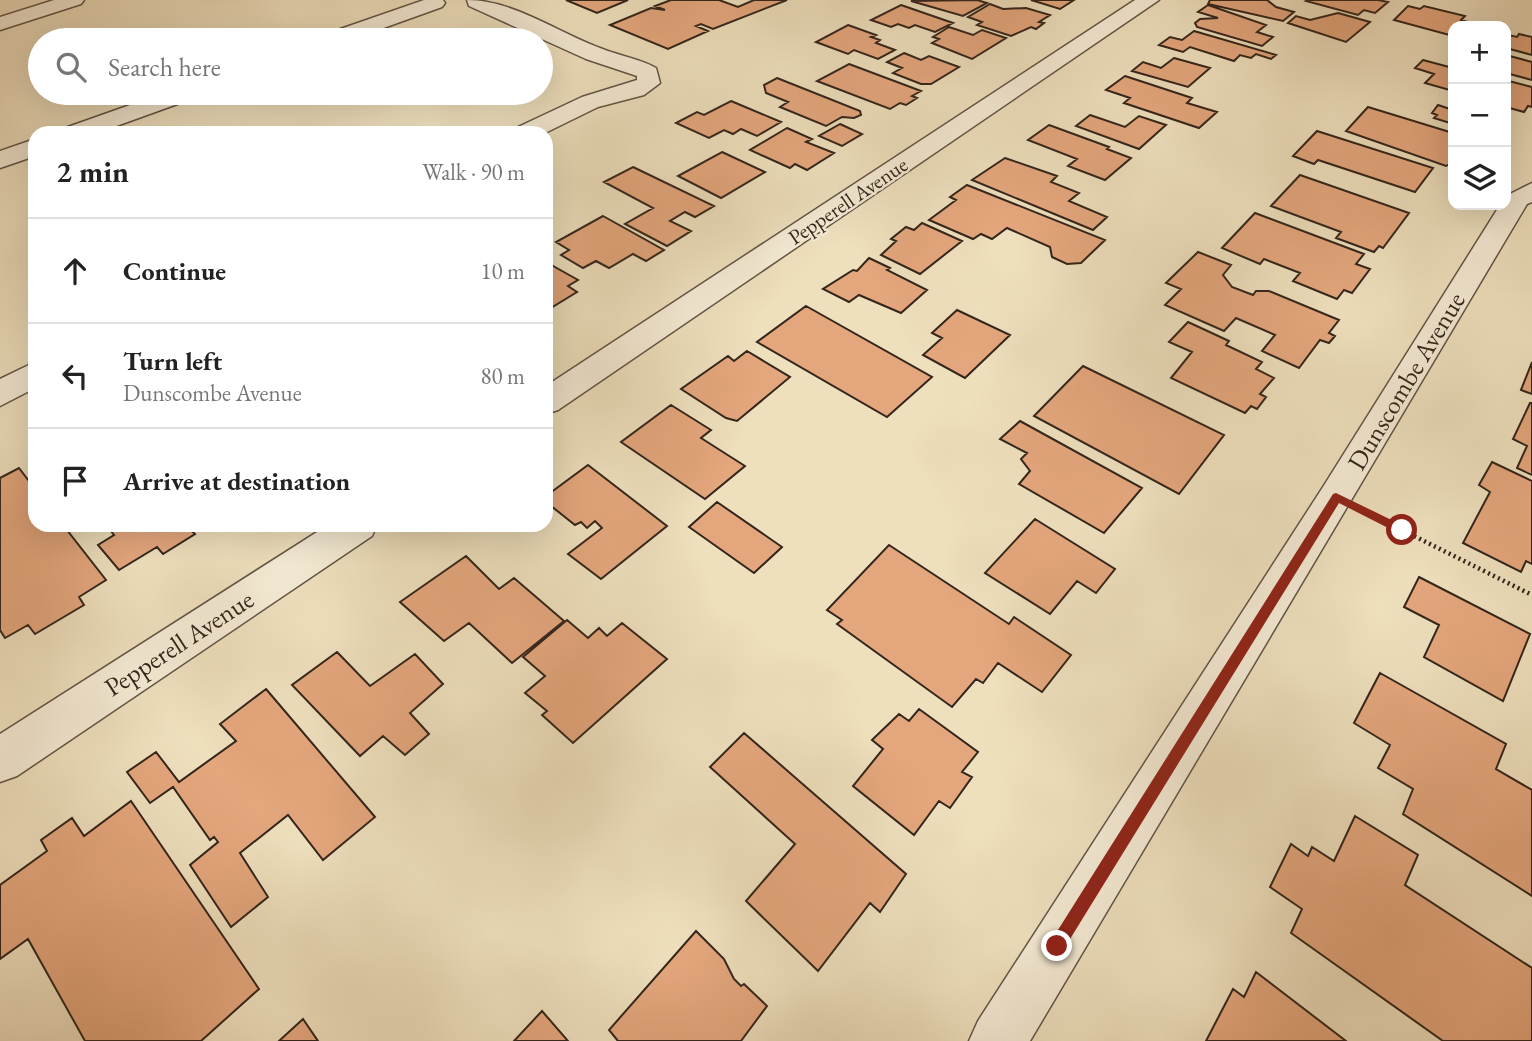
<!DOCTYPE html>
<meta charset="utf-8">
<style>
:root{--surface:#fff;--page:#f6f6f6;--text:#222;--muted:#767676;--line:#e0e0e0}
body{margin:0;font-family:"EB Garamond",serif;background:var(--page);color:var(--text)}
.controls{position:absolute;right:21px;top:21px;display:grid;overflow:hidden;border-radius:14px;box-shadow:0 7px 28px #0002}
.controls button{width:63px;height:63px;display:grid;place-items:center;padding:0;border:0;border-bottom:2px solid var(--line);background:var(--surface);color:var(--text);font:35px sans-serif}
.stop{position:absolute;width:21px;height:21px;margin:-16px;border:5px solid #8f2418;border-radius:50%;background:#fff}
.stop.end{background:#8f2418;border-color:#fff;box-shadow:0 2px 7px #0008}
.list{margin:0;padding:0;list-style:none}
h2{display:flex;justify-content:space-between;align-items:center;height:91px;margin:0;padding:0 28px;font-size:30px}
h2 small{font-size:23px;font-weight:400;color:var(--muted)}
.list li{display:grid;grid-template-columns:46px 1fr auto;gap:21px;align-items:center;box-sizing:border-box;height:105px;padding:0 28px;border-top:2px solid var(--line)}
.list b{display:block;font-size:26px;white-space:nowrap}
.list p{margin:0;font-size:23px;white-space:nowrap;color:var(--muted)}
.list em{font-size:23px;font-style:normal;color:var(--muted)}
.icon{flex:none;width:38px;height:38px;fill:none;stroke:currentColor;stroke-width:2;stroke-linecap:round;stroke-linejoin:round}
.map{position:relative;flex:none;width:1532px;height:1041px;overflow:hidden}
.search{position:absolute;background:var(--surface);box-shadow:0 7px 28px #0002;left:28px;top:28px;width:525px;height:77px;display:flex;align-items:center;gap:18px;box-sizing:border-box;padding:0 24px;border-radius:38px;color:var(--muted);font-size:26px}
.panel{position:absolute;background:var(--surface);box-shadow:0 7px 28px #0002;left:28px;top:126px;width:525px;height:406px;border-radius:21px}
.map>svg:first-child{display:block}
.building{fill:#e4a67d;stroke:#33251b;stroke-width:2}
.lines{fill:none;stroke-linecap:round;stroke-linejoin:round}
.minor-casing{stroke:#625444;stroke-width:3}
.path{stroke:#33251b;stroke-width:4.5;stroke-dasharray:2 3.5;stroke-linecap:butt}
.minor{fill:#f4ead4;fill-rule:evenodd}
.route{fill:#8f2418}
.labels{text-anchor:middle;stroke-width:5;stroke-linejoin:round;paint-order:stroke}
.far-street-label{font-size:21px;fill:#33251b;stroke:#f4ead4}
.street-label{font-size:26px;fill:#33251b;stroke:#f4ead4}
</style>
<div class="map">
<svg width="1532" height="1041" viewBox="0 0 1532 1041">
<rect width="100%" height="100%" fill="#eedfbd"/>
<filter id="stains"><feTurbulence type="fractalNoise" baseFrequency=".00286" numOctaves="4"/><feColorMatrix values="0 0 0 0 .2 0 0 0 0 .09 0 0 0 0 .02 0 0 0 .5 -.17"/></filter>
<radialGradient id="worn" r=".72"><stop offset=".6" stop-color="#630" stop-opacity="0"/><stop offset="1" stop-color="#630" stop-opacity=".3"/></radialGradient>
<path class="building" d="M 566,0 L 628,0 L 597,13 Z
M 671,0 L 719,0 L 738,7 L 754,0 L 787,0 L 713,29 L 701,24 L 696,26 L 708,31 L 668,49 L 610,25 L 651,8 L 665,10 L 655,6 Z
M 977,0 L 987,3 L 963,16 L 911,1 Z
M 1031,0 L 1074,0 L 1060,9 Z
M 1267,0 L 1276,7 L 1294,12 L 1283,21 L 1208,4 L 1210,0 Z
M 1308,0 L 1378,0 L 1388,2 L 1375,13 L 1364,10 L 1358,15 L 1306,1 Z
M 990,4 L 1003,9 L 1026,8 L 1050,15 L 1039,22 L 1044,23 L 1036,29 L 1031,27 L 1011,36 L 977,25 L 982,22 L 968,17 Z
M 901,5 L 953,23 L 935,32 L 915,25 L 909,28 L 898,24 L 891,27 L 871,20 Z
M 1208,5 L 1266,25 L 1257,32 L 1273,37 L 1262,46 L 1197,27 L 1195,23 L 1200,19 L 1218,18 L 1198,12 Z
M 1408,6 L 1420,9 L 1424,6 L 1465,16 L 1461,20 L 1471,23 L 1468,26 L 1453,26 L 1453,36 L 1394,20 Z
M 1338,13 L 1370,22 L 1346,42 L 1288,23 L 1296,16 L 1310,20 Z
M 848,25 L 876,35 L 871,37 L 880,40 L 876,43 L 895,50 L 878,59 L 854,50 L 848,54 L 816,42 Z
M 949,27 L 973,35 L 982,30 L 1006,38 L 972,59 L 932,43 L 939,39 L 933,37 Z
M 1194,31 L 1276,55 L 1271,59 L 1256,54 L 1251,58 L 1240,55 L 1234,61 L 1190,47 L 1183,52 L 1159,45 L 1170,37 L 1182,40 Z
M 1519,34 L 1532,37 L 1532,55 L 1506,48 L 1508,35 L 1517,37 Z
M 904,53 L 921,60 L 929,56 L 959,67 L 931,84 L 921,84 L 893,73 L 902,68 L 887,62 Z
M 1506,55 L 1532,62 L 1532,80 L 1506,73 Z
M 1174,58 L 1210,68 L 1188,87 L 1132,71 L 1143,62 L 1161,68 Z
M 1423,60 L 1453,68 L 1453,91 L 1425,83 L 1434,74 L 1415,68 Z
M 849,64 L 921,91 L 912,96 L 917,98 L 906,105 L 900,103 L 890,109 L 817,81 Z
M 1125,76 L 1192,98 L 1187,103 L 1217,112 L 1199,128 L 1124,103 L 1130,98 L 1106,90 Z
M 777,78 L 860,111 L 861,115 L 854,118 L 842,117 L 826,126 L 780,107 L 788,102 L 766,93 L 764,85 Z
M 1509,81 L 1532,87 L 1532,107 L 1528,106 L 1524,112 L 1506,107 L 1506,83 Z
M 731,101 L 781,122 L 757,136 L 741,129 L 733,134 L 724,130 L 709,138 L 676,123 L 697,112 L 704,115 Z
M 1453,104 L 1453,124 L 1434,118 L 1437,115 L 1432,113 L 1438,105 L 1450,109 Z
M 1368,107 L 1453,133 L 1453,162 L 1446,166 L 1346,131 Z
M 1090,115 L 1125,127 L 1139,116 L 1166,125 L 1139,149 L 1076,126 Z
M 840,124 L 862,134 L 842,146 L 819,136 Z
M 1049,125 L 1109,147 L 1107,149 L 1131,158 L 1105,180 L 1068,166 L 1077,159 L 1028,140 Z
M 787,128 L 812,139 L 806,142 L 834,153 L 807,170 L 795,164 L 790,168 L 750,150 Z
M 1317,131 L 1433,168 L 1415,192 L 1318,160 L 1314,164 L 1293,156 Z
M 722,152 L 765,172 L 721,198 L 678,176 Z
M 1005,158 L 1057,176 L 1051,182 L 1079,193 L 1069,201 L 1107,217 L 1093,230 L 972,180 Z
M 633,167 L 714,206 L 695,217 L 685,212 L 670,221 L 691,231 L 667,246 L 625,224 L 653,208 L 604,182 Z
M 1300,175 L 1409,213 L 1383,248 L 1379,246 L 1374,252 L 1336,238 L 1341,232 L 1271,206 Z
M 967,185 L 1105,240 L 1081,263 L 1067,264 L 1052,257 L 1050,247 L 1007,228 L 992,239 L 981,234 L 973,239 L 929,220 L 956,200 L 950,197 Z
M 1255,213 L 1364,254 L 1356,264 L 1370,269 L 1352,293 L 1344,290 L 1337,299 L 1293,281 L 1300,273 L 1264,259 L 1260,264 L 1222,248 Z
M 603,216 L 664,250 L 646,261 L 633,254 L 609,268 L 596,261 L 583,268 L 561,255 L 569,250 L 556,242 Z
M 922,223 L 962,241 L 920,274 L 881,255 L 896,241 L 891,239 L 906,227 L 914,230 Z
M 1198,252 L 1231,265 L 1223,275 L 1232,287 L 1253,295 L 1256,291 L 1269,291 L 1339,320 L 1329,333 L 1335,336 L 1329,343 L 1320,340 L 1299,368 L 1262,351 L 1275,335 L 1236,318 L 1224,331 L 1165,305 L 1181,289 L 1166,283 Z
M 869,258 L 890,268 L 887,270 L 927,290 L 901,313 L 859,295 L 849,302 L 823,289 L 853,270 L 857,271 Z
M 546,262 L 578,280 L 568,286 L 577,292 L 546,311 Z
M 806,306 L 932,377 L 887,417 L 757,342 Z
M 957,310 L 1010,335 L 965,378 L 923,355 L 942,338 L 932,333 Z
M 1188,322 L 1229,341 L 1226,345 L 1262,362 L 1256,369 L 1274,378 L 1260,394 L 1266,397 L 1257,409 L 1251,406 L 1245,413 L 1171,378 L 1192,352 L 1169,342 Z
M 747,351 L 790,377 L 737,421 L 726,418 L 681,389 L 728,356 L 734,361 Z
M 1532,362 L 1532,394 L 1521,390 Z
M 1083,366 L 1224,435 L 1179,494 L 1034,416 Z
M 1530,403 L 1532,403 L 1532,475 L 1517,468 L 1527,446 L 1513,439 Z
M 671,405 L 711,430 L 701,438 L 745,466 L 705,499 L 621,442 Z
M 1020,421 L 1142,488 L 1104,533 L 1019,484 L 1030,471 L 1021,459 L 1027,453 L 1000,439 Z
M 1492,462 L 1532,481 L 1532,564 L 1526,561 L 1521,572 L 1463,543 L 1490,492 L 1479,485 Z
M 588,465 L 667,526 L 601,579 L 568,554 L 602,528 L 595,521 L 587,528 L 581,522 L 575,525 L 546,502 L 546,496 Z
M 19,468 L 35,489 L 35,525 L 63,525 L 106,580 L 79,597 L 84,605 L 35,634 L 28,625 L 5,638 L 0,630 L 0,478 Z
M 717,502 L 782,547 L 754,573 L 689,527 Z
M 1035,519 L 1115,569 L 1096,593 L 1077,581 L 1050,614 L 985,573 Z
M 106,525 L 195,525 L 189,528 L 195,534 L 163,554 L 157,547 L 119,570 L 98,545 L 114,535 Z
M 889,545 L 1009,624 L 1014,617 L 1071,655 L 1042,692 L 998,663 L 983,683 L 976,679 L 952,707 L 837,624 L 842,620 L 827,610 Z
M 466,556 L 499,589 L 514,578 L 564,621 L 512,663 L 469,623 L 444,641 L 400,602 Z
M 1419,577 L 1530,634 L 1503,701 L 1424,657 L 1439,625 L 1404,607 Z
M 567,620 L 588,638 L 599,628 L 607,636 L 622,623 L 667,659 L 573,743 L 542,715 L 547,711 L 525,693 L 545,676 L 523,657 Z
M 337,652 L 370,686 L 415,654 L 443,684 L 410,713 L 429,734 L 405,755 L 383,736 L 360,756 L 292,685 Z
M 1380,673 L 1506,744 L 1496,769 L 1532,790 L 1532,896 L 1403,814 L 1413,789 L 1378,768 L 1390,745 L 1354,723 Z
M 266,689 L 375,817 L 323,860 L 288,815 L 240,853 L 268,897 L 231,927 L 190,865 L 218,842 L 214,837 L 210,840 L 173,787 L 150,803 L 127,772 L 156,752 L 179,782 L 236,741 L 220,724 Z
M 919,709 L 978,752 L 962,772 L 972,777 L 950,808 L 939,801 L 914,835 L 853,786 L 883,749 L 872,740 L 899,714 L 909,721 Z
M 744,733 L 906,874 L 880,912 L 870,903 L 818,971 L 746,901 L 795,844 L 710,767 Z
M 131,801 L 259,989 L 201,1041 L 85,1041 L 28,939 L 0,959 L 0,885 L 47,851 L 41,840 L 72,818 L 84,836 Z
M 1355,816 L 1418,855 L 1405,885 L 1532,968 L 1532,1041 L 1443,1041 L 1291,933 L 1302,909 L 1270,887 L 1291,844 L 1308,856 L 1312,847 L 1334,861 Z
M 696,931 L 724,959 L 734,979 L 741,986 L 744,984 L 767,1006 L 741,1041 L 618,1041 L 609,1030 Z
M 1256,972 L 1346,1041 L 1206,1041 L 1233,989 L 1244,997 Z
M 542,1011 L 568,1041 L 514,1041 Z
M 303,1019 L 318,1041 L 279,1041 Z"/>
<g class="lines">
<g class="minor-casing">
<path id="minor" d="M 54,0 L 84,0 L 81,4 L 0,30 L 0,17 Z
M 424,0 L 443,0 L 445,3 L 442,7 L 350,40 L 320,40 L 323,35 Z
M 467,0 C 513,0 557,32 600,48 C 619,56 638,58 656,68 L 660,83 L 644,95 L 598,107 L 545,133 L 513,133 L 516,128 L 582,97 L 637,80 L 637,76 L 586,59 L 469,6 Z
M 1135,0 L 1159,0 L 558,410 L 546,414 L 546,386 Z
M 164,93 L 198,93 L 194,98 L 97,133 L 62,133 L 65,128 Z
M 35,139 L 35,156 L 0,168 L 0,151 Z
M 1532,183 L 1532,202 L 1527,204 L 1030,1041 L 969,1041 L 978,1021 L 1323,487 L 1500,205 L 1506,205 L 1506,196 Z
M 35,362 L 35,388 L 0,406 L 0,379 Z
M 328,525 L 377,525 L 372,536 L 17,776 L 0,782 L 0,734 Z"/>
</g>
<path class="path" d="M 1370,514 L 1532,595"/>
<use href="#minor" class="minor"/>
</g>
<path class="route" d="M 1336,493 L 1406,527 L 1406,533 L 1398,533 L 1339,503 L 1062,952 L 1051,952 L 1051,941 L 1333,494 Z"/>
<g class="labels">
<g class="far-street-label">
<text transform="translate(848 201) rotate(-34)" y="7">Pepperell Avenue</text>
</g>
<g class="street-label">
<text transform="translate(1406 381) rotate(-59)" y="9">Dunscombe Avenue</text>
<text transform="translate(179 643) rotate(-33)" y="9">Pepperell Avenue</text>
</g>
</g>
<rect width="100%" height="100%" filter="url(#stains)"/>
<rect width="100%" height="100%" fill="url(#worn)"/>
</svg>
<div class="controls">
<button>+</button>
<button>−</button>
<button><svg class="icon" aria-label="layers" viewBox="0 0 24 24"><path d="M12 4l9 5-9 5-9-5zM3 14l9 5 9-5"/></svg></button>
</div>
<div class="stop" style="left:1402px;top:530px"></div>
<div class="stop end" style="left:1057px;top:946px"></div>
<div class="search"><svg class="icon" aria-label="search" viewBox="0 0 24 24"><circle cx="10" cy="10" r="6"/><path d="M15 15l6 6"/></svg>Search here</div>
<section class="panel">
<h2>2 min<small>Walk · 90 m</small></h2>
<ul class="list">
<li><svg class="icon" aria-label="ahead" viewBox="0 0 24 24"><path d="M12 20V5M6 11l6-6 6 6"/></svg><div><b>Continue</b></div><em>10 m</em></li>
<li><svg class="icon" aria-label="left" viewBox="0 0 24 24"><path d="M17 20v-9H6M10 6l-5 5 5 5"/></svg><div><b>Turn left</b><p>Dunscombe Avenue</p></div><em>80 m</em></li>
<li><svg class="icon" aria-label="arrive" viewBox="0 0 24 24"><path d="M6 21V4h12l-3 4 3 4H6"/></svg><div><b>Arrive at destination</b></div></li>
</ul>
</section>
</div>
